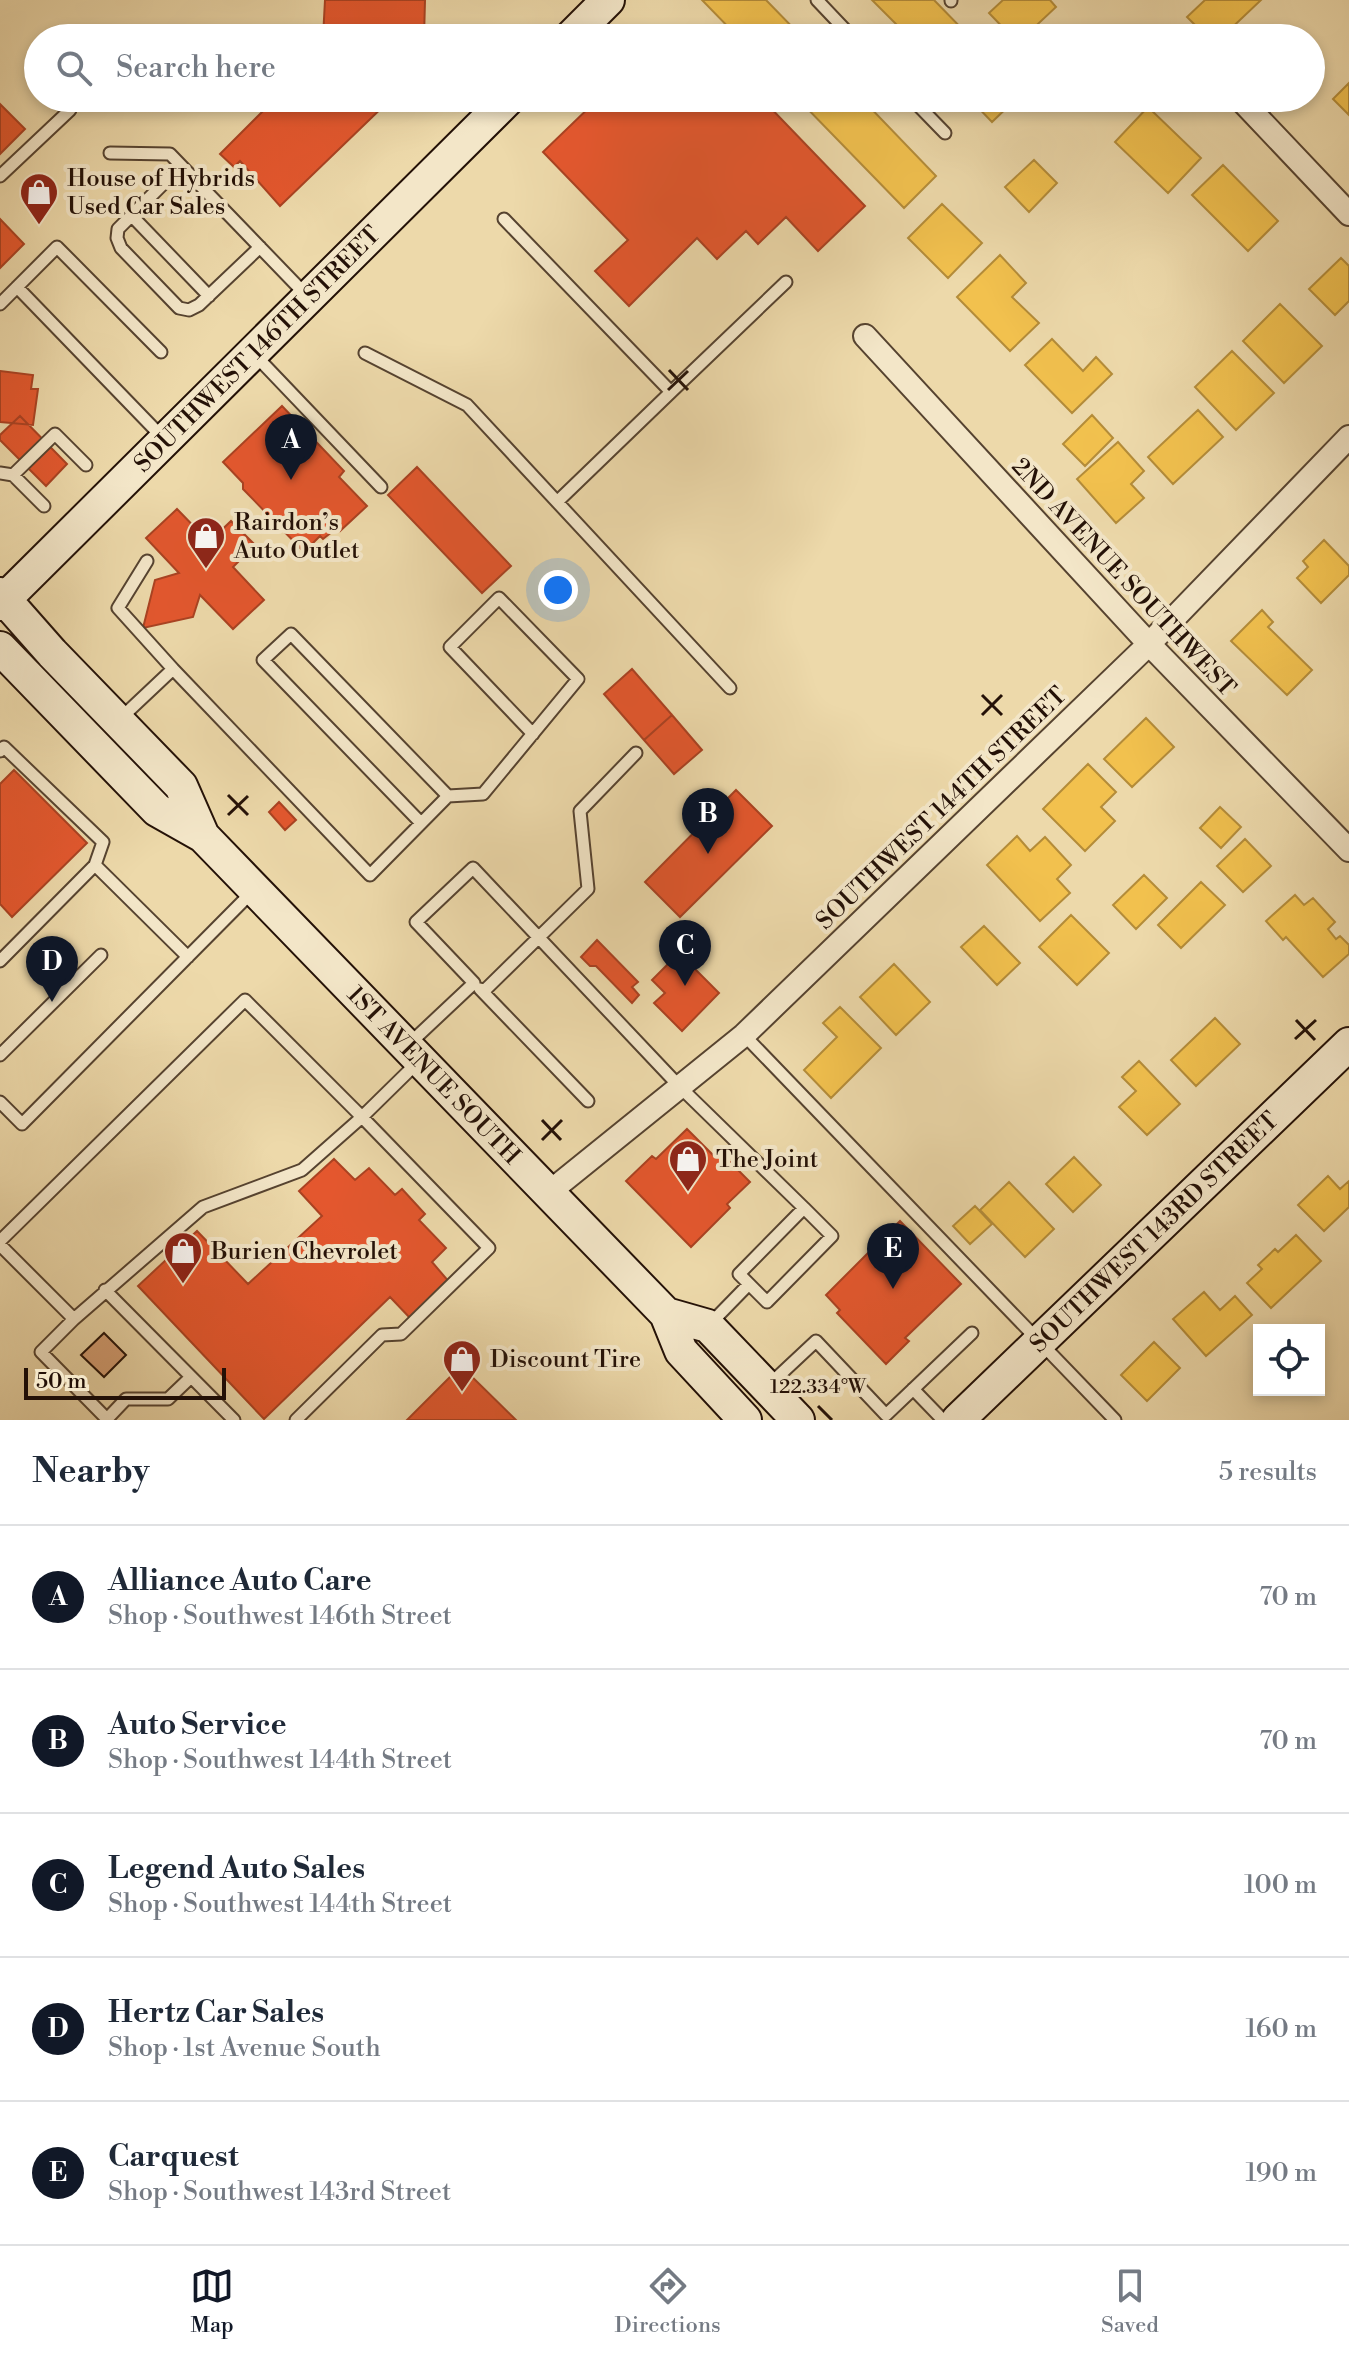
<!DOCTYPE html>
<meta charset="utf-8">
<style>
:root{--surface:#fff;--page:#f6f6f7;--text:#1f2937;--muted:#747a83;--line:#e0e1e3;--accent:#111827}
body{margin:0;font-family:"Libre Bodoni",serif;background:var(--page);color:var(--text)}
.controls{position:absolute;right:24px;bottom:24px;display:grid;overflow:hidden;border-radius:0px;box-shadow:0 4px 12px #0003}
.controls button{width:72px;height:72px;display:grid;place-items:center;padding:0;border:0;border-bottom:2px solid var(--line);background:var(--surface);color:var(--text);font:40px sans-serif}
.scale{position:absolute;left:24px;bottom:20px;width:202px;box-sizing:border-box;padding-left:8px;border:4px solid #241107;border-top:0;font-size:22px;line-height:28px;white-space:nowrap;color:#241107;-webkit-text-stroke:6px #f3e6c8;paint-order:stroke}
.you{position:absolute;left:558px;top:590px;width:28px;height:28px;margin:-20px;border:6px solid #fff;border-radius:50%;background:#1a73e8;box-shadow:0 0 0 12px #1a73e833}
.badge{display:grid;place-items:center;width:52px;height:52px;border-radius:50%;background:var(--accent);color:#fff;font-size:26px;font-weight:700}
.pin{position:absolute;translate:-50% -66px;filter:drop-shadow(0 2px 4px #0008)}
.pin::after{content:'';position:absolute;top:42px;width:28px;height:24px;background:inherit;clip-path:polygon(0 0,100% 0,50% 100%)}
.list{margin:0;padding:0;list-style:none}
h2{display:flex;justify-content:space-between;align-items:center;height:104px;margin:0;padding:0 32px;font-size:34px}
h2 small{font-size:26px;font-weight:400;color:var(--muted)}
.list li{display:grid;grid-template-columns:52px 1fr auto;gap:24px;align-items:center;box-sizing:border-box;height:144px;padding:0 32px;border-top:2px solid var(--line)}
.list b{display:block;font-size:30px;white-space:nowrap}
.list p{margin:0;font-size:26px;white-space:nowrap;color:var(--muted)}
.list em{font-size:26px;font-style:normal;color:var(--muted)}
.icon{flex:none;width:44px;height:44px;fill:none;stroke:currentColor;stroke-width:2;stroke-linecap:round;stroke-linejoin:round}
.map{position:relative;flex:none;width:1349px;height:1420px;overflow:hidden}
.search{position:absolute;background:var(--surface);box-shadow:0 4px 12px #0003;left:24px;right:24px;top:24px;height:88px;display:flex;align-items:center;gap:20px;box-sizing:border-box;padding:0 28px;border-radius:44px;color:var(--muted);font-size:30px}
.sheet{height:824px;background:var(--surface)}
nav{display:flex;justify-content:space-around;align-items:center;box-sizing:border-box;height:112px;border-top:2px solid var(--line);background:var(--surface);font-size:22px;color:var(--muted)}
nav a{display:grid;justify-items:center;gap:4px}
nav .on{color:var(--accent)}
.map>svg:first-child{display:block}
.homes{fill:#f2c14e;stroke:#b48c39;stroke-width:2}
.shops{fill:#e4572e;stroke:#aa4222;stroke-width:2}
.building{fill:#d59f74;stroke:#241107;stroke-width:2}
.lines{fill:none;stroke-linecap:round;stroke-linejoin:round}
.lane-casing{stroke:#564330;stroke-width:15}
.street-casing{stroke:#564330;stroke-width:26}
.secondary-casing{stroke:#241107;stroke-width:36}
.lane{stroke:#f3e6c8;stroke-width:11}
.street{stroke:#f3e6c8;stroke-width:22}
.secondary{stroke:#f3e6c8;stroke-width:32}
.ticks{fill:none;stroke:#241107;stroke-width:3}
.labels{text-anchor:middle;stroke-width:8;stroke-linejoin:round;paint-order:stroke}
.poi-label{font-size:24px;fill:#241107;stroke:#f3e6c8;text-anchor:start}
.street-label{font-size:24px;fill:#241107;stroke:#f3e6c8}
.ticks-label{font-size:20px;text-anchor:middle;fill:#241107;stroke:#f3e6c8;stroke-width:8;stroke-linejoin:round;paint-order:stroke}
</style>
<div class="map">
<svg width="1349" height="1420" viewBox="0 0 1349 1420">
<rect width="100%" height="100%" fill="#edd9aa"/>
<filter id="stains"><feTurbulence type="fractalNoise" baseFrequency=".0025" numOctaves="4"/><feColorMatrix values="0 0 0 0 .2 0 0 0 0 .09 0 0 0 0 .02 0 0 0 .5 -.17"/></filter>
<radialGradient id="worn" r=".72"><stop offset=".6" stop-color="#630" stop-opacity="0"/><stop offset="1" stop-color="#630" stop-opacity=".3"/></radialGradient>
<path class="homes" d="M 702,0 L 766,0 L 803,38 L 739,38 Z
M 872,0 L 934,0 L 971,38 L 910,38 Z
M 1003,0 L 1050,0 L 1056,7 L 1023,38 L 1013,38 L 989,13 Z
M 1205,0 L 1261,0 L 1221,38 L 1208,38 L 1187,17 Z
M 1131,29 L 1168,38 L 1129,38 Z
M 1349,83 L 1349,115 L 1333,99 Z
M 797,98 L 861,98 L 936,176 L 904,208 Z
M 969,98 L 1017,98 L 992,122 Z
M 1148,107 L 1201,158 L 1168,193 L 1115,142 Z
M 1034,160 L 1057,183 L 1029,212 L 1005,187 Z
M 1223,165 L 1278,221 L 1248,251 L 1192,195 Z
M 942,204 L 982,243 L 948,278 L 908,238 Z
M 1000,255 L 1026,283 L 1012,297 L 1039,323 L 1010,351 L 957,297 Z
M 1341,258 L 1349,266 L 1349,301 L 1335,315 L 1309,289 Z
M 1280,304 L 1322,346 L 1284,383 L 1243,341 Z
M 1052,339 L 1083,371 L 1096,357 L 1112,374 L 1072,413 L 1025,365 Z
M 1232,351 L 1274,393 L 1236,430 L 1195,387 Z
M 1198,410 L 1223,437 L 1173,484 L 1148,457 Z
M 1092,415 L 1113,438 L 1085,466 L 1063,444 Z
M 1118,442 L 1144,471 L 1131,484 L 1144,498 L 1116,523 L 1077,479 Z
M 1324,540 L 1349,566 L 1349,575 L 1321,603 L 1297,578 L 1308,567 L 1303,561 Z
M 1262,610 L 1273,622 L 1268,627 L 1312,670 L 1287,695 L 1231,641 Z
M 1146,718 L 1174,747 L 1132,787 L 1104,759 Z
M 1088,764 L 1116,792 L 1101,807 L 1115,821 L 1085,851 L 1043,809 Z
M 1220,807 L 1241,827 L 1221,848 L 1200,828 Z
M 1017,836 L 1030,851 L 1045,837 L 1071,865 L 1057,879 L 1070,893 L 1040,921 L 987,865 Z
M 1245,839 L 1271,866 L 1243,892 L 1217,866 Z
M 1144,875 L 1167,898 L 1136,929 L 1113,905 Z
M 1201,882 L 1225,905 L 1181,948 L 1158,925 Z
M 1295,895 L 1304,905 L 1313,898 L 1335,922 L 1328,929 L 1336,939 L 1340,936 L 1349,945 L 1349,954 L 1323,977 L 1286,937 L 1283,940 L 1266,921 Z
M 1071,915 L 1109,953 L 1077,985 L 1039,947 Z
M 984,926 L 1020,963 L 997,985 L 961,947 Z
M 894,964 L 930,1002 L 896,1035 L 860,997 Z
M 840,1007 L 881,1048 L 831,1098 L 804,1070 L 837,1037 L 823,1023 Z
M 1215,1018 L 1240,1044 L 1196,1086 L 1171,1060 Z
M 1139,1061 L 1180,1104 L 1147,1135 L 1119,1107 L 1136,1091 L 1122,1077 Z
M 1074,1157 L 1101,1185 L 1073,1212 L 1046,1184 Z
M 1328,1176 L 1340,1189 L 1349,1181 L 1349,1207 L 1324,1231 L 1298,1205 Z
M 1009,1182 L 1054,1229 L 1025,1257 L 980,1210 Z
M 975,1206 L 992,1224 L 970,1244 L 953,1226 Z
M 1296,1235 L 1321,1261 L 1271,1308 L 1247,1283 L 1262,1269 L 1258,1265 L 1275,1249 L 1278,1252 Z
M 1204,1292 L 1220,1310 L 1235,1296 L 1252,1315 L 1206,1356 L 1173,1319 Z
M 1154,1342 L 1180,1368 L 1147,1401 L 1121,1375 Z"/>
<path class="shops" d="M 325,0 L 425,0 L 424,38 L 323,38 Z
M 694,28 L 703,38 L 684,38 Z
M 276,98 L 392,98 L 280,206 L 240,161 L 234,167 L 220,154 Z
M 599,98 L 761,98 L 865,206 L 818,251 L 786,217 L 758,244 L 746,231 L 717,259 L 697,238 L 629,306 L 595,271 L 628,240 L 543,152 Z
M 0,104 L 25,129 L 0,154 Z
M 0,219 L 24,244 L 0,268 Z
M 0,371 L 33,375 L 31,389 L 38,389 L 33,425 L 0,422 Z
M 282,406 L 344,471 L 339,477 L 367,506 L 340,531 L 337,528 L 323,539 L 320,536 L 304,552 L 243,489 L 243,483 L 223,462 Z
M 20,416 L 67,464 L 46,486 L 0,440 L 0,435 Z
M 417,467 L 511,566 L 482,593 L 388,495 Z
M 177,509 L 209,542 L 231,521 L 255,545 L 233,567 L 264,600 L 233,629 L 200,595 L 193,617 L 143,628 L 155,580 L 179,573 L 146,538 Z
M 632,669 L 672,715 L 644,740 L 604,694 Z
M 672,715 L 702,750 L 674,774 L 644,740 Z
M 14,770 L 87,843 L 12,917 L 0,904 L 0,784 Z
M 736,790 L 772,826 L 680,917 L 645,882 Z
M 279,802 L 296,820 L 285,830 L 269,812 Z
M 597,940 L 638,982 L 632,987 L 639,995 L 632,1003 L 596,966 L 590,966 L 581,957 Z
M 679,953 L 719,993 L 682,1031 L 654,1003 L 665,993 L 652,980 Z
M 687,1129 L 715,1157 L 720,1152 L 750,1182 L 727,1204 L 730,1208 L 691,1247 L 626,1181 L 652,1156 L 656,1159 Z
M 334,1159 L 355,1180 L 369,1168 L 395,1195 L 402,1189 L 425,1214 L 419,1220 L 446,1248 L 432,1262 L 450,1283 L 411,1319 L 390,1297 L 264,1419 L 138,1286 L 197,1231 L 248,1284 L 322,1216 L 299,1191 Z
M 900,1221 L 961,1284 L 905,1338 L 909,1341 L 886,1364 L 837,1313 L 840,1310 L 826,1295 Z
M 461,1366 L 516,1420 L 407,1420 Z"/>
<path class="building" d="M 104,1333 L 126,1355 L 104,1377 L 81,1355 Z"/>
<g class="lines">
<g class="lane-casing">
<path id="lane" d="M 817,0 L 853,38
M 951,0 L 951,1
M 911,98 L 945,133
M 110,153 L 170,154 L 306,295
M 181,166 L 118,229 L 117,238 L 121,248 L 179,308 L 189,310 L 199,305 L 260,247
M 0,176 L 70,110
M 132,216 L 209,296
M 504,219 L 671,392 L 786,282
M 17,287 L 164,439
M 0,304 L 57,247 L 161,352
M 365,353 L 467,405 L 730,688
M 254,354 L 381,487
M 0,473 L 13,475 L 44,506
M 13,475 L 55,434 L 86,465
M 557,502 L 671,392
M 147,561 L 118,608 L 173,669 L 370,875 L 448,796 L 483,794 L 578,679 L 499,598 L 450,647 L 533,734
M 121,718 L 173,669
M 0,751 L 4,747 L 103,842 L 95,865
M 421,823 L 263,660 L 291,634 L 448,796
M 0,961 L 95,865 L 188,957
M 480,989 L 588,1101
M 483,992 L 588,889 L 580,811 L 636,753
M 744,1035 L 1115,1420
M 408,1045 L 474,983 L 416,922 L 473,868 L 680,1087 L 804,1208 L 739,1274 L 767,1302 L 832,1236 L 804,1208
M 0,1055 L 101,955
M 0,1102 L 22,1124 L 254,890
M 0,1241 L 245,1000 L 362,1117 L 302,1170 L 203,1207 L 74,1319 L 0,1245
M 105,1290 L 234,1420
M 74,1319 L 41,1352 L 107,1419 L 126,1399 L 168,1399 L 191,1377
M 710,1324 L 749,1284
M 770,1384 L 816,1341 L 886,1415 L 972,1333
M 913,1389 L 943,1420
M 296,1420 L 382,1335 L 401,1334 L 489,1248 L 362,1117 L 419,1061"/>
</g>
<g class="street-casing">
<path id="street" d="M 1242,101 L 1349,214
M 865,336 L 1149,644 L 1349,850
M 547,1194 L 744,1035 L 1149,644 L 1349,437"/>
</g>
<g class="secondary-casing">
<path id="secondary" d="M 570,38 L 608,0
M 0,594 L 52,653 L 181,786 L 203,836
M 0,604 L 509,98
M 0,648 L 157,810 L 203,836 L 666,1314 L 681,1351 L 745,1420
M 666,1314 L 708,1326 L 798,1420
M 958,1420 L 1349,1044"/>
</g>
<use href="#lane" class="lane"/>
<use href="#street" class="street"/>
<use href="#secondary" class="secondary"/>
</g>
<path class="ticks" d="M 669,370 L 688,390M 668,390 L 688,371M 982,695 L 1002,715M 982,715 L 1002,695M 228,795 L 248,815M 228,815 L 248,796M 1296,1020 L 1315,1040M 1295,1039 L 1316,1020M 542,1120 L 561,1140M 542,1140 L 562,1120M 818,1406 L 832,1420"/>
<defs>
<g id="shop-pin" transform="scale(2)"><path d="M0 17L-7.5 6A9.5 9.5 0 1 1 7.5 6Z" fill="#8f2418" stroke="#f3e6c8"/><path d="M-5-2.5h2.3a2.7 3.5 0 0 1 5.4 0H5L5.5 6h-11ZM-1.5-2.5h3a1.5 2.3 0 0 0-3 0Z" fill="#fff"/></g>
</defs>
<g fill-rule="evenodd">
<use href="#shop-pin" x="39" y="192"/>
<use href="#shop-pin" x="206" y="536"/>
<use href="#shop-pin" x="688" y="1159"/>
<use href="#shop-pin" x="183" y="1251"/>
<use href="#shop-pin" x="462" y="1359"/>
</g>
<g class="labels">
<g class="poi-label">
<text x="67" y="186">House of Hybrids<tspan x="67" dy="28">Used Car Sales</tspan></text>
<text x="234" y="530">Rairdon’s<tspan x="234" dy="28">Auto Outlet</tspan></text>
<text x="716" y="1167">The Joint</text>
<text x="211" y="1259">Burien Chevrolet</text>
<text x="490" y="1367">Discount Tire</text>
</g>
<g class="street-label">
<text transform="translate(257 349) rotate(-45)" y="8">SOUTHWEST 146TH STREET</text>
<text transform="translate(1124 577) rotate(47)" y="8">2ND AVENUE SOUTHWEST</text>
<text transform="translate(941 808) rotate(-44)" y="8">SOUTHWEST 144TH STREET</text>
<text transform="translate(434 1075) rotate(46)" y="8">1ST AVENUE SOUTH</text>
<text transform="translate(1154 1232) rotate(-44)" y="8">SOUTHWEST 143RD STREET</text>
</g>
</g>
<g class="ticks-label">
<text x="818" y="1393">122.334°W</text>
</g>
<rect width="100%" height="100%" filter="url(#stains)"/>
<rect width="100%" height="100%" fill="url(#worn)"/>
</svg>
<div class="controls">
<button><svg class="icon" aria-label="locate" viewBox="0 0 24 24"><circle cx="12" cy="12" r="6"/><path d="M12 2v4M12 18v4M2 12h4M18 12h4"/></svg></button>
</div>
<div class="scale">50 m</div>
<div class="you"></div>
<div class="pin badge" style="left:291px;top:480px">A</div>
<div class="pin badge" style="left:708px;top:854px">B</div>
<div class="pin badge" style="left:685px;top:986px">C</div>
<div class="pin badge" style="left:52px;top:1002px">D</div>
<div class="pin badge" style="left:893px;top:1289px">E</div>
<div class="search"><svg class="icon" aria-label="search" viewBox="0 0 24 24"><circle cx="10" cy="10" r="6"/><path d="M15 15l6 6"/></svg>Search here</div>
</div>
<section class="sheet">
<h2>Nearby<small>5 results</small></h2>
<ul class="list">
<li><span class="badge">A</span><div><b>Alliance Auto Care</b><p>Shop · Southwest 146th Street</p></div><em>70 m</em></li>
<li><span class="badge">B</span><div><b>Auto Service</b><p>Shop · Southwest 144th Street</p></div><em>70 m</em></li>
<li><span class="badge">C</span><div><b>Legend Auto Sales</b><p>Shop · Southwest 144th Street</p></div><em>100 m</em></li>
<li><span class="badge">D</span><div><b>Hertz Car Sales</b><p>Shop · 1st Avenue South</p></div><em>160 m</em></li>
<li><span class="badge">E</span><div><b>Carquest</b><p>Shop · Southwest 143rd Street</p></div><em>190 m</em></li>
</ul>
</section>
<nav>
<a class="on"><svg class="icon" aria-label="map" viewBox="0 0 24 24"><path d="M3 6l6-2 6 2 6-2v14l-6 2-6-2-6 2zM9 4v14M15 6v14"/></svg>Map</a>
<a><svg class="icon" aria-label="directions" viewBox="0 0 24 24"><path d="M12 3l9 9-9 9-9-9zM9 14v-3h6M13 9l2 2-2 2"/></svg>Directions</a>
<a><svg class="icon" aria-label="saved" viewBox="0 0 24 24"><path d="M7 4h10v16l-5-4-5 4z"/></svg>Saved</a>
</nav>
